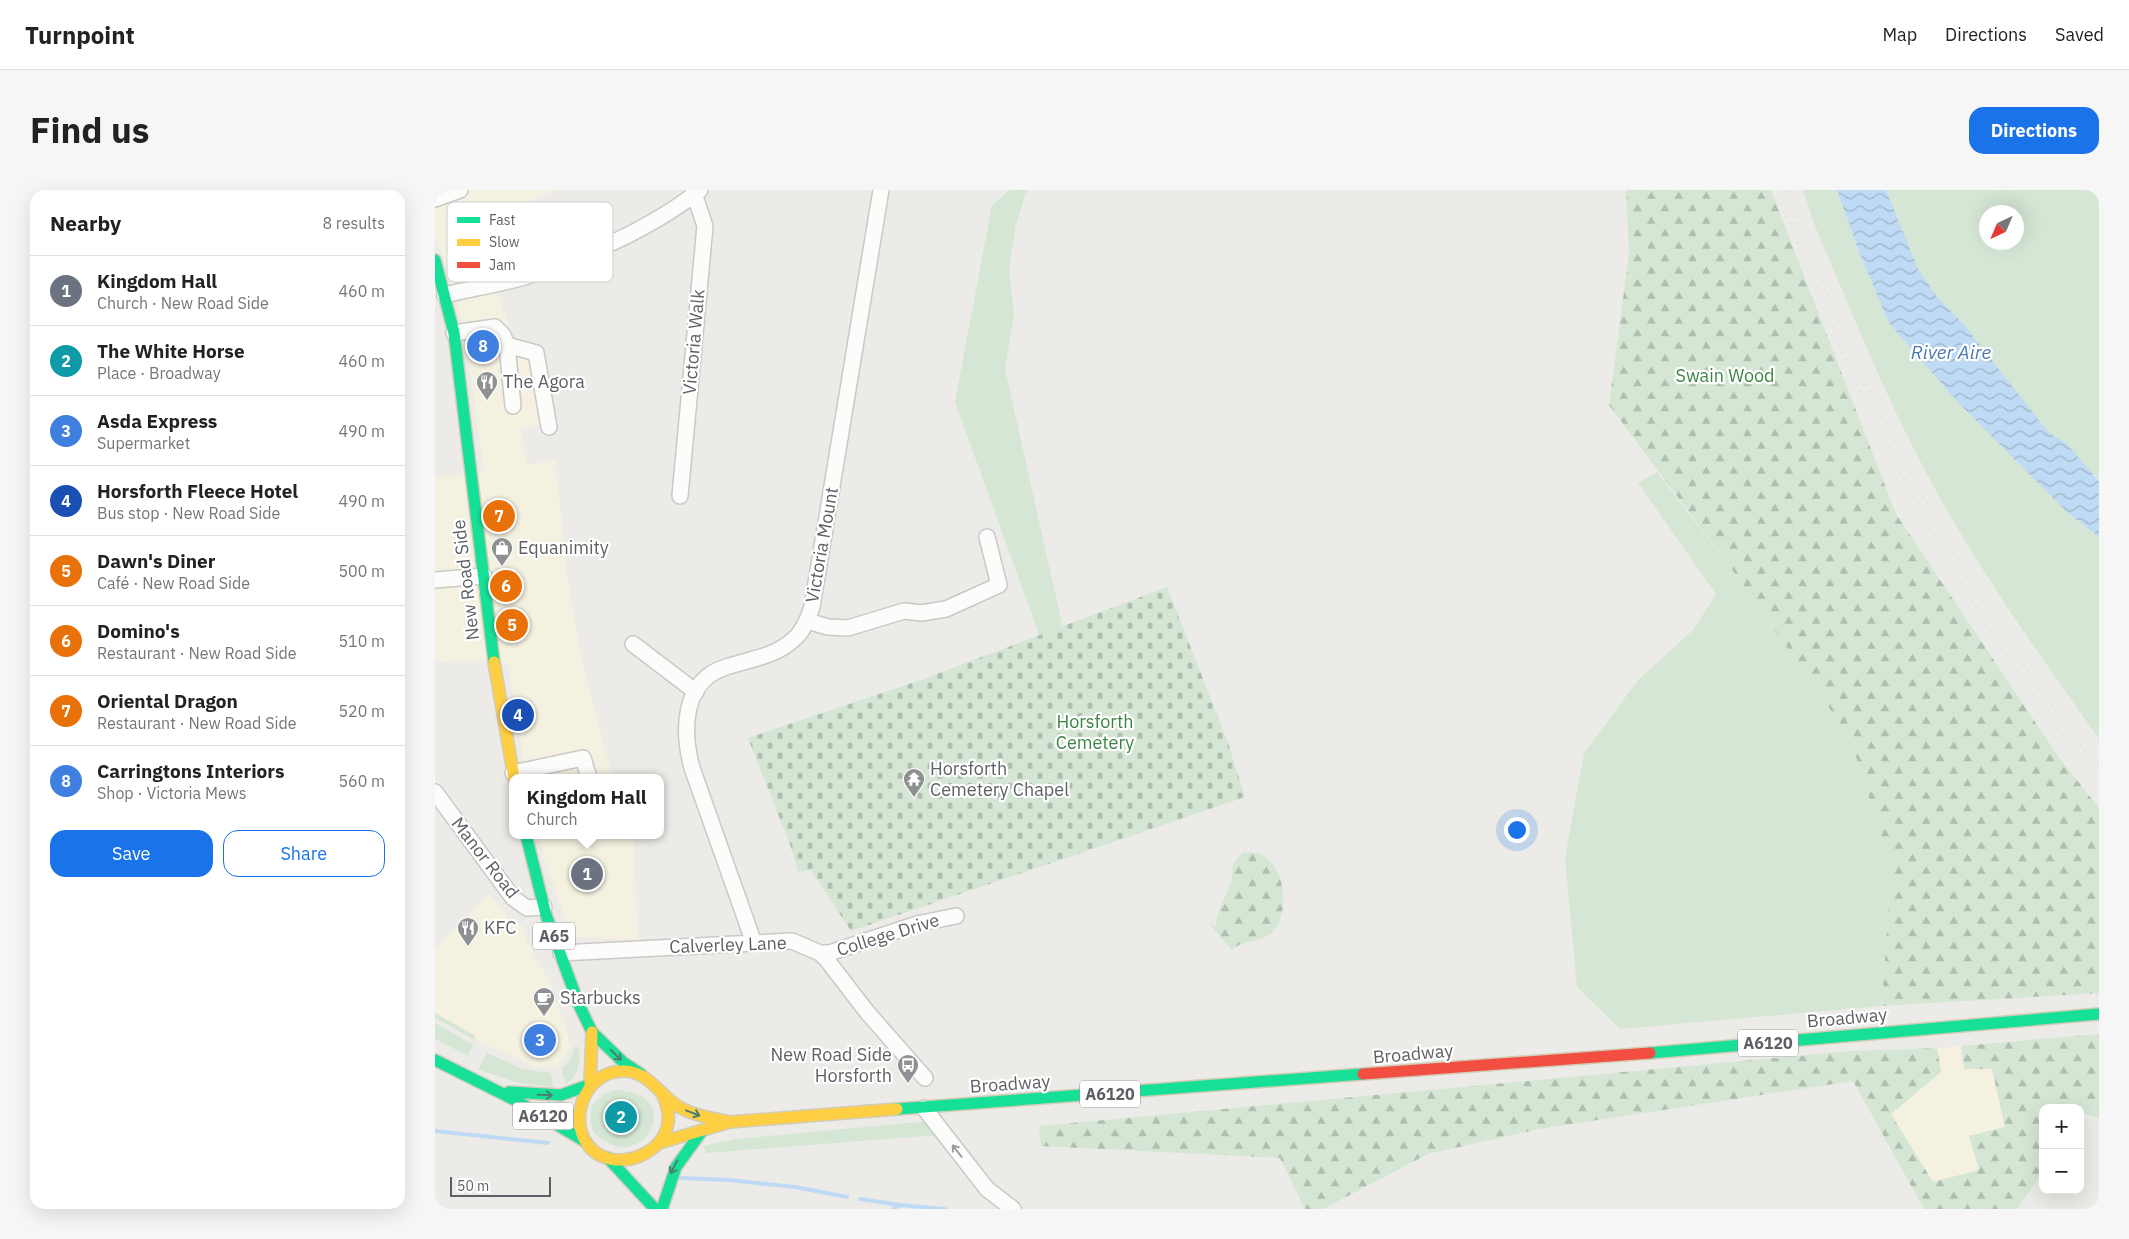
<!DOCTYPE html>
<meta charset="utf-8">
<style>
:root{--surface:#fff;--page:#f6f6f6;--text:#222;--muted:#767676;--line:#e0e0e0;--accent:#1a73e8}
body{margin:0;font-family:"IBM Plex Sans",sans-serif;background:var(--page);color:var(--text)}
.controls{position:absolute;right:15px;bottom:15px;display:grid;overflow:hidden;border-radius:10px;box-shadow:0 5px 20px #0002}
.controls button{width:45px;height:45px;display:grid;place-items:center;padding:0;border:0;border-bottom:1px solid var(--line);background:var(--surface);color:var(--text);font:25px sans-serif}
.compass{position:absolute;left:1544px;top:15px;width:45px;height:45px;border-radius:50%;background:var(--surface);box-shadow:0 5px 20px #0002;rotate:224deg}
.scale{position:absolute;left:15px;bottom:12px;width:101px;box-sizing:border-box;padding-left:5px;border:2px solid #5d5f64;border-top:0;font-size:14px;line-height:18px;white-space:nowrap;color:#5d5f64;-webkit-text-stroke:4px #fff;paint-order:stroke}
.you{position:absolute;left:1081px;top:639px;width:18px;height:18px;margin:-12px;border:4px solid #fff;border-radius:50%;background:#1a73e8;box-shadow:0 0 0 8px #1a73e833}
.badge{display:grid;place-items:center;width:32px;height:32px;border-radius:50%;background:var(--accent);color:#fff;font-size:16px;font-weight:700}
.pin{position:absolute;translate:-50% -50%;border:2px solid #fff;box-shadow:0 1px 5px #0006}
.popup{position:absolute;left:74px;top:584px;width:155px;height:65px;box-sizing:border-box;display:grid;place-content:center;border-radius:10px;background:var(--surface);filter:drop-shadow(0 1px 4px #0005);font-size:16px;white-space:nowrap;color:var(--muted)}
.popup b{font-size:19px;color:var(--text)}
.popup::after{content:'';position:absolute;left:50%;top:100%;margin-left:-10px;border:10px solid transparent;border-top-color:var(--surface)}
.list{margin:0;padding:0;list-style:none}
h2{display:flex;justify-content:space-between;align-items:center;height:65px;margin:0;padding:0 20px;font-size:21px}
h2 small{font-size:16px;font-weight:400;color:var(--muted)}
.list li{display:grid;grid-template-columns:32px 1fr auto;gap:15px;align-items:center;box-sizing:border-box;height:70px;padding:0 20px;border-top:1px solid var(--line)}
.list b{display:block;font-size:19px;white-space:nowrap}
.list p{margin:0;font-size:16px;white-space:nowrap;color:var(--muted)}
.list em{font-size:16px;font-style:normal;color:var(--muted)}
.actions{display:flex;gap:10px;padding:15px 20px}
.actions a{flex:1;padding:11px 0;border:1px solid var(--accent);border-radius:15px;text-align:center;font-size:18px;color:var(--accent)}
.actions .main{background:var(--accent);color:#fff}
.map{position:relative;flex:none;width:1664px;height:1019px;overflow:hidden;border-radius:15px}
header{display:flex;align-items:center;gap:30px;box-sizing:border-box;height:70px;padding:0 25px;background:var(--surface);border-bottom:1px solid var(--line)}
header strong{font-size:24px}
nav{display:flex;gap:28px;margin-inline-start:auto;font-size:18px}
.intro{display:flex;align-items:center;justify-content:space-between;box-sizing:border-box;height:120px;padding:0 30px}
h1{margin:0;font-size:35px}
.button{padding:12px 22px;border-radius:15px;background:var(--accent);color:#fff;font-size:18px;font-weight:700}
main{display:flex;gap:30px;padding:0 30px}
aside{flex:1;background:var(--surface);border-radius:15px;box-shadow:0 5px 20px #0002}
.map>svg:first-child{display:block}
.commercial{fill:#f4f1e1}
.green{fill:#d5e7d4;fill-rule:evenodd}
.forest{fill:url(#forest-firs)}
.cemetery{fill:url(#cemetery-stones)}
.water{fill:url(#water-waves)}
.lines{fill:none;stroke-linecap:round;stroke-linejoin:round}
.stream{stroke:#bedaf4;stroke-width:4}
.street-casing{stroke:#c9c9c9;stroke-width:18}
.fast-casing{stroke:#d2ccb7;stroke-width:14}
.slow-casing{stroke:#d2ccb7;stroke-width:14}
.jam-casing{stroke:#d2ccb7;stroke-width:14}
.street{stroke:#fcfcfb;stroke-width:15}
.fast{stroke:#16e098;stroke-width:11}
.slow{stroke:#ffcf43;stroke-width:11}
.jam{stroke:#f24e42;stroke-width:11}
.rail{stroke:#e3e2e2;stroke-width:4;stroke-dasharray:1 6;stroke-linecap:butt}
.oneway{stroke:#4b7f71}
.oneway2{stroke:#9d9ea0}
.labels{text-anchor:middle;stroke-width:4.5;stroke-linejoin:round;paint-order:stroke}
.shield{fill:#fff;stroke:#8e8f92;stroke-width:1}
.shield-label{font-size:16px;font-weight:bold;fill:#5d5f64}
.street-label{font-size:18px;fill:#5d5f64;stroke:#fff}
.park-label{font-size:18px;fill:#3c8443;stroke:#fff}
.poi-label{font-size:18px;fill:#5d5f64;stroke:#fff;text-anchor:start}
.water-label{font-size:19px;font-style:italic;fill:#4b78b2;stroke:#fff}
.key{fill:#fff;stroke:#cecfd0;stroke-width:1}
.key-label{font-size:14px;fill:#5d5f64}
</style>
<header>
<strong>Turnpoint</strong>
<nav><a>Map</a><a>Directions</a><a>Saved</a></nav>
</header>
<div class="intro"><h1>Find us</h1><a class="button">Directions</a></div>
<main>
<aside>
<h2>Nearby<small>8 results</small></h2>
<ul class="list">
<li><span class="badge" style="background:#6b7280">1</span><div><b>Kingdom Hall</b><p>Church · New Road Side</p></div><em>460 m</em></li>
<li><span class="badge" style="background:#0f9aa8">2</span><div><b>The White Horse</b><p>Place · Broadway</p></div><em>460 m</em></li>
<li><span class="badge" style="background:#3f7fe0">3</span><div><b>Asda Express</b><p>Supermarket</p></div><em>490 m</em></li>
<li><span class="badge" style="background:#1a4fb4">4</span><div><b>Horsforth Fleece Hotel</b><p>Bus stop · New Road Side</p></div><em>490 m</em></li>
<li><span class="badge" style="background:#e8710a">5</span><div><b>Dawn's Diner</b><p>Café · New Road Side</p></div><em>500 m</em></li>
<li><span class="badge" style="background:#e8710a">6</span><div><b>Domino's</b><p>Restaurant · New Road Side</p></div><em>510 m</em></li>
<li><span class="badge" style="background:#e8710a">7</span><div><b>Oriental Dragon</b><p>Restaurant · New Road Side</p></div><em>520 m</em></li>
<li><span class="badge" style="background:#3f7fe0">8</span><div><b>Carringtons Interiors</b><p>Shop · Victoria Mews</p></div><em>560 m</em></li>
</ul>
<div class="actions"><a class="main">Save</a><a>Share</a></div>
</aside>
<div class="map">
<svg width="1664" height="1019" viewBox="0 0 1664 1019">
<defs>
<pattern id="forest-firs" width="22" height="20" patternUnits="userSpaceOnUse" patternTransform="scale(1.25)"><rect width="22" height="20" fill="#d5e7d4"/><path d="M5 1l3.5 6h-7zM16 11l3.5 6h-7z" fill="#b0beb0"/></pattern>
<pattern id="cemetery-stones" width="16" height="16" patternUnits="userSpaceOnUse" patternTransform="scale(1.25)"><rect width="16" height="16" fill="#d5e7d4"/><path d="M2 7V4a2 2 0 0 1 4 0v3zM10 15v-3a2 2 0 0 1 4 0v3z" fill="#b0beb0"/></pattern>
<pattern id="water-waves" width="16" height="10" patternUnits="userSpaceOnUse" patternTransform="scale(1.25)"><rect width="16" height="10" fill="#bedaf4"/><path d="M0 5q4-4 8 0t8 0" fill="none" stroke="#9eb4c9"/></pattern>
</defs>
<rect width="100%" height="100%" fill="#ecebe7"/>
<path class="commercial" d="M 0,0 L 123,0 L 43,31 L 81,164 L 95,168 L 106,235 L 86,239 L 92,275 L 120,270 L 133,392 L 147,472 L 178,588 L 91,588 L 73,473 L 44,470 L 0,472 L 0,288 L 49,283 L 30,144 L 9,67 L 0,45 Z
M 104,645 L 198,645 L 203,750 L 136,747 L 108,665 Z
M 55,704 L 77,731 L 88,736 L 91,749 L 114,791 L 133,843 L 135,857 L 130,868 L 121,876 L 103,878 L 40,850 L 39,845 L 0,823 L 0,759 Z
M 1526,856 L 1529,878 L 1557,879 L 1570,937 L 1544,980 L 1498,992 L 1456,924 L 1506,882 L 1502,858 Z"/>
<path class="green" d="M 575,0 L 592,0 L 581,34 L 574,78 L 579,125 L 570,179 L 628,438 L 605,447 L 520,212 L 557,15 Z
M 1368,0 L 1402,0 L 1424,62 L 1454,133 L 1519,208 L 1578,268 L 1632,322 L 1664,347 L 1664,549 C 1596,453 1527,357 1475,251 C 1440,182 1411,108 1380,36 Z
M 1451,0 L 1664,0 L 1664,289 L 1573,206 L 1500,124 ZM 1552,22 L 1582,22 L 1582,52 L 1552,52 Z
M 1222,282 L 1315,404 L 1415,548 L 1456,676 L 1447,816 L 1185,839 L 1142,797 L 1130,668 L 1149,563 L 1203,490 L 1258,440 L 1281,404 L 1203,293 Z
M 0,823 L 39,845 L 40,850 L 0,828 Z
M 0,833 L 38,855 L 33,866 L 0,849 Z
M 139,857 L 144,857 C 145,873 145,884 131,894 L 126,879 L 136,870 Z
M 52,863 L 87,879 L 116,883 L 118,897 L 83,893 L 43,879 Z
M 181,900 C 250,903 212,977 171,952 C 166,949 159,944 157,939 C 155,932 156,923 156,916 L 171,903 Z
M 496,931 L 503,945 L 272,963 L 268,956 L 301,949 Z"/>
<path class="forest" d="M 1191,0 L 1336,0 L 1461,324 L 1625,569 L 1664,618 L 1664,803 L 1447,816 L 1456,676 L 1415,548 L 1315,404 L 1174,215 L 1194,64 Z
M 808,662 C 813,663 822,662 827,665 C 850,677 854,718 841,738 C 829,755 809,748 797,760 L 774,734 L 781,737 L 782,726 L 796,692 L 798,674 Z
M 1664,844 L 1664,928 L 1649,923 L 1645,928 L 1645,918 L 1608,918 L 1608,982 L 1582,1019 L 1489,1019 L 1418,891 L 1104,939 L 993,964 L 888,1019 L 870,1019 L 845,968 L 606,956 L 604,936 L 1415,861 L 1502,858 L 1506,882 L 1456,924 L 1498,992 L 1544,980 L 1534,946 L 1570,937 L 1557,879 L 1529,879 L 1526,856 Z"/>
<path class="cemetery" d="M 732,397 L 792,550 L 810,607 L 416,741 L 376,680 L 363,682 L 356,657 L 313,548 L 486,490 Z"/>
<path class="water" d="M 1402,0 L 1451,0 L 1483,79 L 1503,108 L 1530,136 L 1613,242 L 1632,254 L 1664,291 L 1664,347 L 1632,322 L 1578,268 L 1519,208 L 1454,133 L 1424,62 Z"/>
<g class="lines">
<path class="stream" d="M 0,941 L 113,953
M 246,988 L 294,990 L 360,997 L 412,1007
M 425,1009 L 465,1015
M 458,1019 L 465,1015 L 510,1019"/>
<g class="street-casing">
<path id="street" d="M 0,9 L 25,0
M 10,105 C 38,98 68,94 96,85 C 155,65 216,39 265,0
M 19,143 L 60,137 L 68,145 L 72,155 L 101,163 L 114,237
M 72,155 L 78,216
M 245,306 L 270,36 L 258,0
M 0,390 L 49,386
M 372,431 L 393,437 L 413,438 L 469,421 L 486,423 L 511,419 L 564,395 L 552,347
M 198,454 L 261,502
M 78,583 L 148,568 L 154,588
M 0,602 L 78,708 L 92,718 L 109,717
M 319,753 L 257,578 C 247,541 247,491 291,477 C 315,469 339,467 358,450 C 368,442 373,429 377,417 L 446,0
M 126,763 L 357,751 L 385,763 L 392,770 L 432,822 L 490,888
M 385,763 L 394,763 L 482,734 L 521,726
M 489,918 L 552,999 L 578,1019"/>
</g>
<g class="fast-casing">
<path id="fast" d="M 0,70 L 19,143 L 59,472
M 91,645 L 111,725 L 144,815 L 157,842 L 188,872 L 206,884
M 1215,863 L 1664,824
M 0,870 L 82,911 L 151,952
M 74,902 L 126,905 L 154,895
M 462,919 L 928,884
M 173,968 L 220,1019
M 227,1019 L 241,977 L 267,941"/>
</g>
<g class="slow-casing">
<path id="slow" d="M 59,472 L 79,588
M 155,894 L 157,842
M 227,903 C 231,912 235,922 233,933 C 229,959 199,974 175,969 C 127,957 139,883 187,881 C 212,879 225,906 244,917 C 259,926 278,928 295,932
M 224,953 L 295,932 L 462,919"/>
</g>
<g class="jam-casing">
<path id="jam" d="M 928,884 L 1215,863"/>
</g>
<use href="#street" class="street"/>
<use href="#fast" class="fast"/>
<use href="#slow" class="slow"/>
<use href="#jam" class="jam"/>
<path class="rail" d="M 1342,0 C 1423,217 1520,411 1664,594
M 1352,0 C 1429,208 1526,404 1664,579"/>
</g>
<defs><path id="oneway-shaft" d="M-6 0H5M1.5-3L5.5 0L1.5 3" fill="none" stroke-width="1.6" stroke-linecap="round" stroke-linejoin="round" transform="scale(1.25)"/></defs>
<g class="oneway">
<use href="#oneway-shaft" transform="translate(181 865) rotate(45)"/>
<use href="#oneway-shaft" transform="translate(110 905) rotate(2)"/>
<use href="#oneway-shaft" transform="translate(258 923) rotate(21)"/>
<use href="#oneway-shaft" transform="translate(239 977) rotate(118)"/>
</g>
<use class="oneway2" href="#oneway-shaft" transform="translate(522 961) rotate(-128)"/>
<defs>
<g id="restaurant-pin" transform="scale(1.125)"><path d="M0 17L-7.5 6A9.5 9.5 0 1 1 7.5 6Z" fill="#8f9092" stroke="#fff"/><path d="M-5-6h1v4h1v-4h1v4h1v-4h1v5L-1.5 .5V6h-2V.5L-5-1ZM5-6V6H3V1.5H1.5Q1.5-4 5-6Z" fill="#fff"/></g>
<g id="shop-pin" transform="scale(1.125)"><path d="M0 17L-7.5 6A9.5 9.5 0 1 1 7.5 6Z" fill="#8f9092" stroke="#fff"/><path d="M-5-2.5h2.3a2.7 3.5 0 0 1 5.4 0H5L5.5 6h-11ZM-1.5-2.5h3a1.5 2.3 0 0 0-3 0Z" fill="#fff"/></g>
<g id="temple-pin" transform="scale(1.125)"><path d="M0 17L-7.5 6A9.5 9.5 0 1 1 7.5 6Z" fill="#8f9092" stroke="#fff"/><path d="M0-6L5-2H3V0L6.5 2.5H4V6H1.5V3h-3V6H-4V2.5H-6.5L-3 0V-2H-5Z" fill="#fff"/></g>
<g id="cafe-pin" transform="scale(1.125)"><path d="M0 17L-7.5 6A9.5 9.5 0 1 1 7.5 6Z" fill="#8f9092" stroke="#fff"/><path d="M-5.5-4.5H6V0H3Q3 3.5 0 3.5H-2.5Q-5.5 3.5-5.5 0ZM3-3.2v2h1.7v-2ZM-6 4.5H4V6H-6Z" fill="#fff"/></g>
<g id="bus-pin" transform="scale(1.125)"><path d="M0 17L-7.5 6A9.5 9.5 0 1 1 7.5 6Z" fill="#8f9092" stroke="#fff"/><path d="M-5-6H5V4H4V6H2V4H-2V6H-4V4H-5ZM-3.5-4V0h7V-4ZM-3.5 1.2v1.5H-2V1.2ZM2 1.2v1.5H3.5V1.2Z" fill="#fff"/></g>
</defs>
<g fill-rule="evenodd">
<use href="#restaurant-pin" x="52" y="192"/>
<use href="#shop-pin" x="67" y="358"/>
<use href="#temple-pin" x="479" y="589"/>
<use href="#restaurant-pin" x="33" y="738"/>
<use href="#cafe-pin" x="109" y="808"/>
<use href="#bus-pin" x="473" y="875"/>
</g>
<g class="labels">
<g class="shield">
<rect x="98" y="732.5" width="42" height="27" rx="4"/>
<rect x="1303" y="839.5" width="60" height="27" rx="4"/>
<rect x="645" y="890.5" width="60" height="27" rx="4"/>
<rect x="78" y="912.5" width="60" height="27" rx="4"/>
</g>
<g class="shield-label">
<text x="119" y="752">A65</text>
<text x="1333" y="859">A6120</text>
<text x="675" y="910">A6120</text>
<text x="108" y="932">A6120</text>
</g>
<g class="street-label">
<text transform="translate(259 152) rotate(-85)" y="6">Victoria Walk</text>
<text transform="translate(387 355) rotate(-80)" y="6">Victoria Mount</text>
<text transform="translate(31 390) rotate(-97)" y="6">New Road Side</text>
<text transform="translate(50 668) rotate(52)" y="6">Manor Road</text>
<text transform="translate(453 745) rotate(-17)" y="6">College Drive</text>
<text transform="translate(293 755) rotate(-2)" y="6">Calverley Lane</text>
<text transform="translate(1412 828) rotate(-5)" y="6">Broadway</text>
<text transform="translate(978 864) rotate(-5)" y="6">Broadway</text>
<text transform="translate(575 894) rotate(-4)" y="6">Broadway</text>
</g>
<g class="park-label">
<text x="1290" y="192">Swain Wood</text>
<text x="660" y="538">Horsforth<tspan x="660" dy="21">Cemetery</tspan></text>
</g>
<g class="poi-label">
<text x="68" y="198">The Agora</text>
<text x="83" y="364">Equanimity</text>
<text x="495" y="585">Horsforth<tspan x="495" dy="21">Cemetery Chapel</tspan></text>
<text x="49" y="744">KFC</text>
<text x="125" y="814">Starbucks</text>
<text x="457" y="871" text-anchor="end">New Road Side<tspan x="457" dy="21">Horsforth</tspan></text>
</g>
<g class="water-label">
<text x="1516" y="169">River Aire</text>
</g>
</g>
<rect x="12" y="12" width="166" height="80" rx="8" class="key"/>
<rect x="22" y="27" width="23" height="6" fill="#16e098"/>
<rect x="22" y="49" width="23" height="7" fill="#ffcf43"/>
<rect x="22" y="72" width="23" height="6" fill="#f24e42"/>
<g class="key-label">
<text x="54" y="35">Fast</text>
<text x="54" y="57">Slow</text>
<text x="54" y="80">Jam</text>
</g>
</svg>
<div class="controls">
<button>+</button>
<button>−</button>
</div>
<svg class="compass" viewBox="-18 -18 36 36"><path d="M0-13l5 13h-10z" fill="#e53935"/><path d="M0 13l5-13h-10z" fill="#767676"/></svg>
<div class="scale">50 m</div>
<div class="you"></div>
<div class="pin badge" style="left:152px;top:684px;background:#6b7280">1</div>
<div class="popup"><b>Kingdom Hall</b>Church</div>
<div class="pin badge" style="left:186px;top:927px;background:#0f9aa8">2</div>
<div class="pin badge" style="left:105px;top:850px;background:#3f7fe0">3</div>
<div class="pin badge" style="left:83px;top:525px;background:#1a4fb4">4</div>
<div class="pin badge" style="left:77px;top:435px;background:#e8710a">5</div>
<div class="pin badge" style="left:71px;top:396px;background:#e8710a">6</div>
<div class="pin badge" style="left:64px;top:326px;background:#e8710a">7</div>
<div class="pin badge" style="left:48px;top:156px;background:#3f7fe0">8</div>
</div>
</main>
